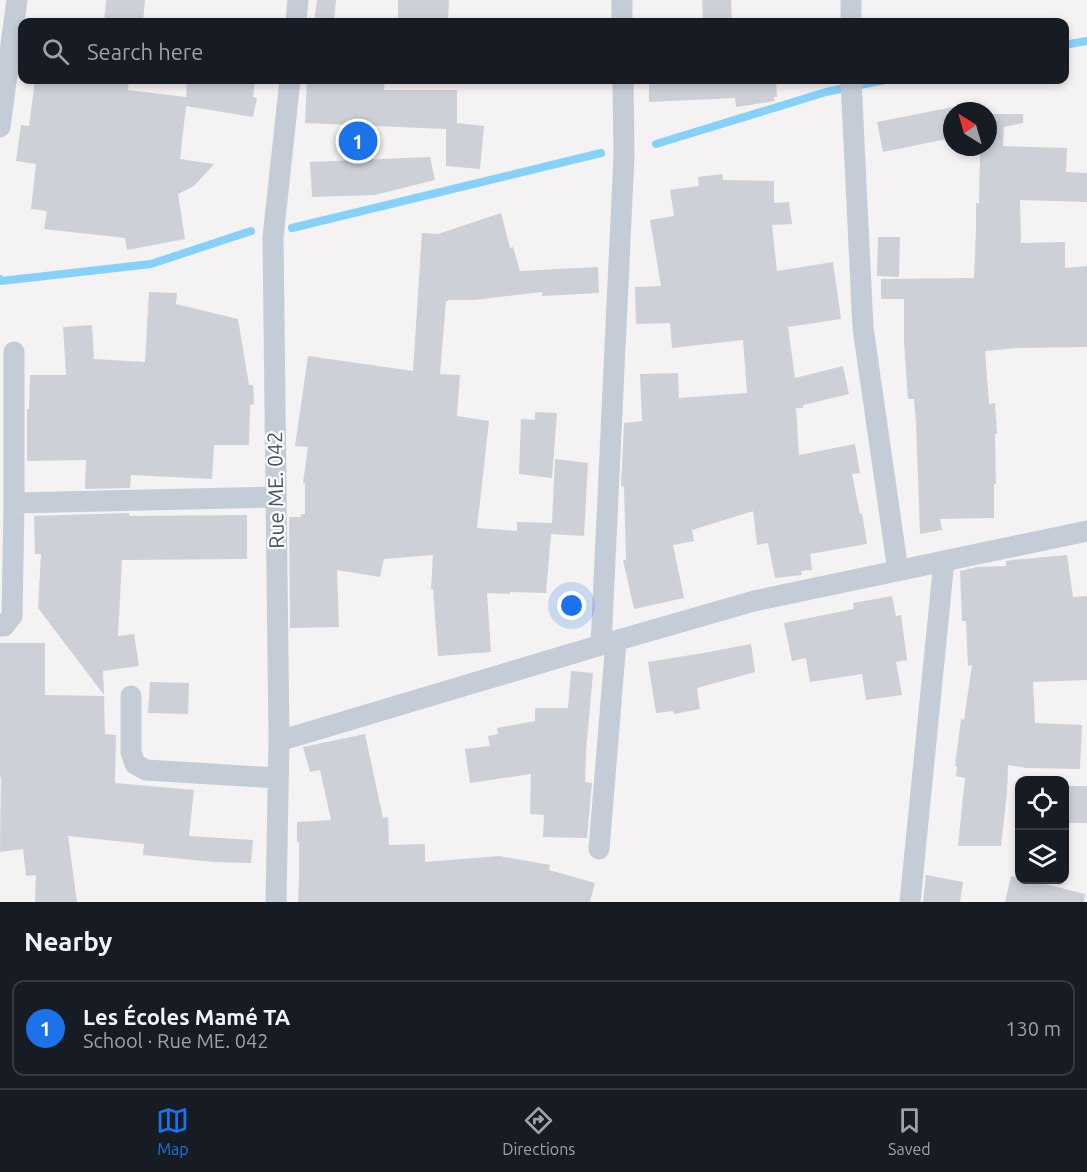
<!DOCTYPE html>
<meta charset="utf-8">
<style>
:root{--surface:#171b24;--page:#242831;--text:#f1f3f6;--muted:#9ea1a6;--line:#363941;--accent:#1a73e8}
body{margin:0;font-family:Ubuntu,sans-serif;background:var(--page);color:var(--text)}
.controls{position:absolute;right:18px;bottom:18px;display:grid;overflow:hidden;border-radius:12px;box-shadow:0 3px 9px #0003}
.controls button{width:54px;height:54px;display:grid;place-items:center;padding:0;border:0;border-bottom:2px solid var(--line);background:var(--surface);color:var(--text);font:30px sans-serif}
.compass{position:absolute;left:943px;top:102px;width:54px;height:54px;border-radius:50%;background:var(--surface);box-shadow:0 3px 9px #0003;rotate:323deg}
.you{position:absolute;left:572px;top:606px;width:21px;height:21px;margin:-15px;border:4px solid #fff;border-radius:50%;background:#1a73e8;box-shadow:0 0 0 9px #1a73e833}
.badge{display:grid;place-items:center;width:39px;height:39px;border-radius:50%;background:var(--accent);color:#fff;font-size:20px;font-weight:700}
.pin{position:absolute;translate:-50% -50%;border:3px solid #fff;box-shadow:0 2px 6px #0006}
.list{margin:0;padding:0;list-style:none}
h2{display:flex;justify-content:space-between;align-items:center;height:78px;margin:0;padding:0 24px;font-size:26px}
h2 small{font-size:20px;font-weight:400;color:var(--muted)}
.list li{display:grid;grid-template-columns:39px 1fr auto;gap:18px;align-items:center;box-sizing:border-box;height:96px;margin:0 12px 12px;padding:0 12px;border:2px solid var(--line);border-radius:12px}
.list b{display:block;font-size:22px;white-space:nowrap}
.list p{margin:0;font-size:20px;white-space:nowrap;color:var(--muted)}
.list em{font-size:20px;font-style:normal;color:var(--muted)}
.icon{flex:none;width:33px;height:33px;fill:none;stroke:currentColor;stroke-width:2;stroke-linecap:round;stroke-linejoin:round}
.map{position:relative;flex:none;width:1087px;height:902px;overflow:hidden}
.search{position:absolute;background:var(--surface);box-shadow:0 3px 9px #0003;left:18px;right:18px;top:18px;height:66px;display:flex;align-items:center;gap:15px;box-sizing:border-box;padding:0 21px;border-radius:12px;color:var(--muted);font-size:22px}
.sheet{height:186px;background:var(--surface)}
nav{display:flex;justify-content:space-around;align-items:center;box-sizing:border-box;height:84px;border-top:2px solid var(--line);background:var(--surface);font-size:16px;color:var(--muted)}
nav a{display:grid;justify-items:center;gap:3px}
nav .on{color:var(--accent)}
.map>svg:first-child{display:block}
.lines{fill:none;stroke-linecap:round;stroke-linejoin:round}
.stream{stroke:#86d1f7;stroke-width:8}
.building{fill:#ced0d8}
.minor{stroke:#c4ccd8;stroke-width:21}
.labels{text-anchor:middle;stroke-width:4.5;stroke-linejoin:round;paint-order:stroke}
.street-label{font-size:21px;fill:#475262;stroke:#fff}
</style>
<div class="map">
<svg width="1087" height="902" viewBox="0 0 1087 902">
<rect width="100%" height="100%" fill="#f4f2f2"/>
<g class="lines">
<path class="stream" d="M 1064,45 L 1087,41
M 656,144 L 826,92 L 885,80
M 292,228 L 601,153
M 0,279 L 1,281 L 151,264 L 251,231"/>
</g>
<path class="building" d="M 106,0 L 145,0 L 143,22 L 104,22 Z
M 317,0 L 336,0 L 334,22 L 314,22 Z
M 398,0 L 449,0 L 448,22 L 398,22 Z
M 702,0 L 731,0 L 732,22 L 703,22 Z
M 35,80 L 129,80 L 128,90 L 186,97 L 187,80 L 255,80 L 253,97 L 257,98 L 253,117 L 186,106 L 180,159 L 214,164 L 194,186 L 178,194 L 185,239 L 127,250 L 125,238 L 44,229 L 47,211 L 31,209 L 36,164 L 16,161 L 21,125 L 29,126 Z
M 307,80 L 385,80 L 384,90 L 457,90 L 457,123 L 484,126 L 480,169 L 446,166 L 446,129 L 305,123 Z
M 649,80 L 776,80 L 777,97 L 774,97 L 775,101 L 736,107 L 735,98 L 649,102 Z
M 958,106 L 959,111 L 952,111 L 952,138 L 883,152 L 877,122 Z
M 988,114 L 1023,114 L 1023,123 L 1004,127 L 1003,146 L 1067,148 L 1066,172 L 1087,173 L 1087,202 L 1020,200 L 1021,243 L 1065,242 L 1065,268 L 1087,266 L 1087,347 L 1017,348 L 985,351 L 989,404 L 995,403 L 997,434 L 995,434 L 996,484 L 994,484 L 994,518 L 940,519 L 942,530 L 920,534 L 916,423 L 914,399 L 908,399 L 904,342 L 904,299 L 881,299 L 881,279 L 974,278 L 976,230 L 976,203 L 979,203 L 980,153 L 975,153 L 975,147 L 988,147 Z
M 430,157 L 435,180 L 375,195 L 312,197 L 310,162 Z
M 722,174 L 723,180 L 774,181 L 774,203 L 789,202 L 792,224 L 772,225 L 777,271 L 833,262 L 841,319 L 788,327 L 795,378 L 843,366 L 849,394 L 803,405 L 803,408 L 796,408 L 799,455 L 855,444 L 860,473 L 852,474 L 860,514 L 862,513 L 867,544 L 810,554 L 812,570 L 801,571 L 802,575 L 775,578 L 768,543 L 757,545 L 753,511 L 692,530 L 694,541 L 673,545 L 684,598 L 634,609 L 623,560 L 626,560 L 624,487 L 621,486 L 624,423 L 642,421 L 640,374 L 678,373 L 679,398 L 747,393 L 743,340 L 672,348 L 670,323 L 636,324 L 635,287 L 661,286 L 650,220 L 674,216 L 670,190 L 699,186 L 698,177 Z
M 501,213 L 510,248 L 513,247 L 520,271 L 598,267 L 599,293 L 542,296 L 542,292 L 474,300 L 448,300 L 448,301 L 446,301 L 440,374 L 460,375 L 457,416 L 489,421 L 477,528 L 517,531 L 517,522 L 552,523 L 555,459 L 588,463 L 584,536 L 551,534 L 546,593 L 510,592 L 510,594 L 487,593 L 491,652 L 438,656 L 433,589 L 431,589 L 433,555 L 384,559 L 380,577 L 337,570 L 339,627 L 290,628 L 289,517 L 301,517 L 301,514 L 305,514 L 305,483 L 303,483 L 308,447 L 295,446 L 308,356 L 413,371 L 422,233 L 438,234 Z
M 878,237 L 900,237 L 899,277 L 877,276 Z
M 149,292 L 177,293 L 176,304 L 238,319 L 249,385 L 253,385 L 254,404 L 250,405 L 249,445 L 214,445 L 212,479 L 131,475 L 130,488 L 85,489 L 86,460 L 27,461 L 27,409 L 29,409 L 30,375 L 66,375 L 63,327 L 92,325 L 94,359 L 145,362 Z
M 535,412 L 557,413 L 552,478 L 519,474 L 521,419 L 535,420 Z
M 129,513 L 129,516 L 247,515 L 247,559 L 122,560 L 118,636 L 134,634 L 139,666 L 103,671 L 104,695 L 38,608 L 41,554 L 35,554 L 34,516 Z
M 1067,555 L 1073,597 L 1087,596 L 1087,680 L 1033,682 L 1035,723 L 1082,725 L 1080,769 L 1027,768 L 1008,765 L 1007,793 L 1001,846 L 958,846 L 965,778 L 956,776 L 957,766 L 955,766 L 961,719 L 964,720 L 972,665 L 968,666 L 966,621 L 962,621 L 960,571 L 977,567 L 1006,566 L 1006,561 L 1012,560 Z
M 892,596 L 896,616 L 901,615 L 907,660 L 896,662 L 902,695 L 866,700 L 862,674 L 810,682 L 806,658 L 792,661 L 784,623 L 854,609 L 853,603 Z
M 0,643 L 45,643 L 45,695 L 104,696 L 105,734 L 116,735 L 115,783 L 194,790 L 189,836 L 253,840 L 251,863 L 214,862 L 143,855 L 144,844 L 68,836 L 77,902 L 35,902 L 36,875 L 26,876 L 23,849 L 0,852 L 1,777 L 0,777 Z
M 751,644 L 755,672 L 697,688 L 700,709 L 674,714 L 673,711 L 656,713 L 648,662 L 709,652 Z
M 571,671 L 593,673 L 586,751 L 585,782 L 592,783 L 587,838 L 543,837 L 544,815 L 530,814 L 531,774 L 470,783 L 465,749 L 490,746 L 488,736 L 498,734 L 497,728 L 535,721 L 535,708 L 568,708 Z
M 150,682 L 189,683 L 188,714 L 148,713 Z
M 365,734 L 383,818 L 388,817 L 389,845 L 425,844 L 425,862 L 499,856 L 550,865 L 549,870 L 595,883 L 590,902 L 298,902 L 299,879 L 299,842 L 297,842 L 297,822 L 331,820 L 320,770 L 310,772 L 303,747 Z
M 1065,786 L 1087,786 L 1087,823 L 1065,823 Z
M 926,875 L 963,882 L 960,902 L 923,902 Z
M 1011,876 L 1020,878 L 1020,879 L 1025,879 L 1085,894 L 1084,902 L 1005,902 Z"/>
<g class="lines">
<path class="minor" d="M 622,0 L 622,22
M 296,22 L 298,0
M 851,22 L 851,0
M 851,80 L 863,328 L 898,571
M 0,127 L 17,0
M 14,503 L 276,497
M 0,626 L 4,626 L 12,616 L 14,503 L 14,352
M 601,645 L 624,156 L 623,80
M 131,696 L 131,752 L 135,764 L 146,770 L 278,778
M 279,741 L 601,645 L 754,601 L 1087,531
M 599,849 L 616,641
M 276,902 L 279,741 L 273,237 L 290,80
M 910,902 L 944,561"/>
</g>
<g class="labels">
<g class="street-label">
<text transform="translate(276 490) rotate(-91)" y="7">Rue ME. 042</text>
</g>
</g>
</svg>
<div class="controls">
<button><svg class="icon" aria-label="locate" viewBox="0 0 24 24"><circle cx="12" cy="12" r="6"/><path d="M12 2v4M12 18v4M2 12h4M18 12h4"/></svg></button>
<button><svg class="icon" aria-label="layers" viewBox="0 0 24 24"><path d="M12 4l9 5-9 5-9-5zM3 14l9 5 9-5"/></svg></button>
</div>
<svg class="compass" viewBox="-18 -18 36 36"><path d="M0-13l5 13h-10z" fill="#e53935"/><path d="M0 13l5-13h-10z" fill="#9ea1a6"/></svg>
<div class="you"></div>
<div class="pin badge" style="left:358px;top:141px">1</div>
<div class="search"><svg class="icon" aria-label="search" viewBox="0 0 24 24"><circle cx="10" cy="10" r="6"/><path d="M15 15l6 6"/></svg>Search here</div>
</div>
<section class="sheet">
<h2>Nearby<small></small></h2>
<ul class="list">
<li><span class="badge">1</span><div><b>Les Écoles Mamé TA</b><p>School · Rue ME. 042</p></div><em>130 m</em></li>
</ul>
</section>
<nav>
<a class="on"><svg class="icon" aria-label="map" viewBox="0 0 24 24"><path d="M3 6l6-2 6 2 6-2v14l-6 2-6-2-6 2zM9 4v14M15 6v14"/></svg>Map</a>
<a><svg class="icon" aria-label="directions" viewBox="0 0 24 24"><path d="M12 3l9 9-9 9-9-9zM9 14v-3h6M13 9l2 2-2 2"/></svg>Directions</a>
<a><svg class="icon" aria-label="saved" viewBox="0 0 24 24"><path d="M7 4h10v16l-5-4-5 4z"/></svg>Saved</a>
</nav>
